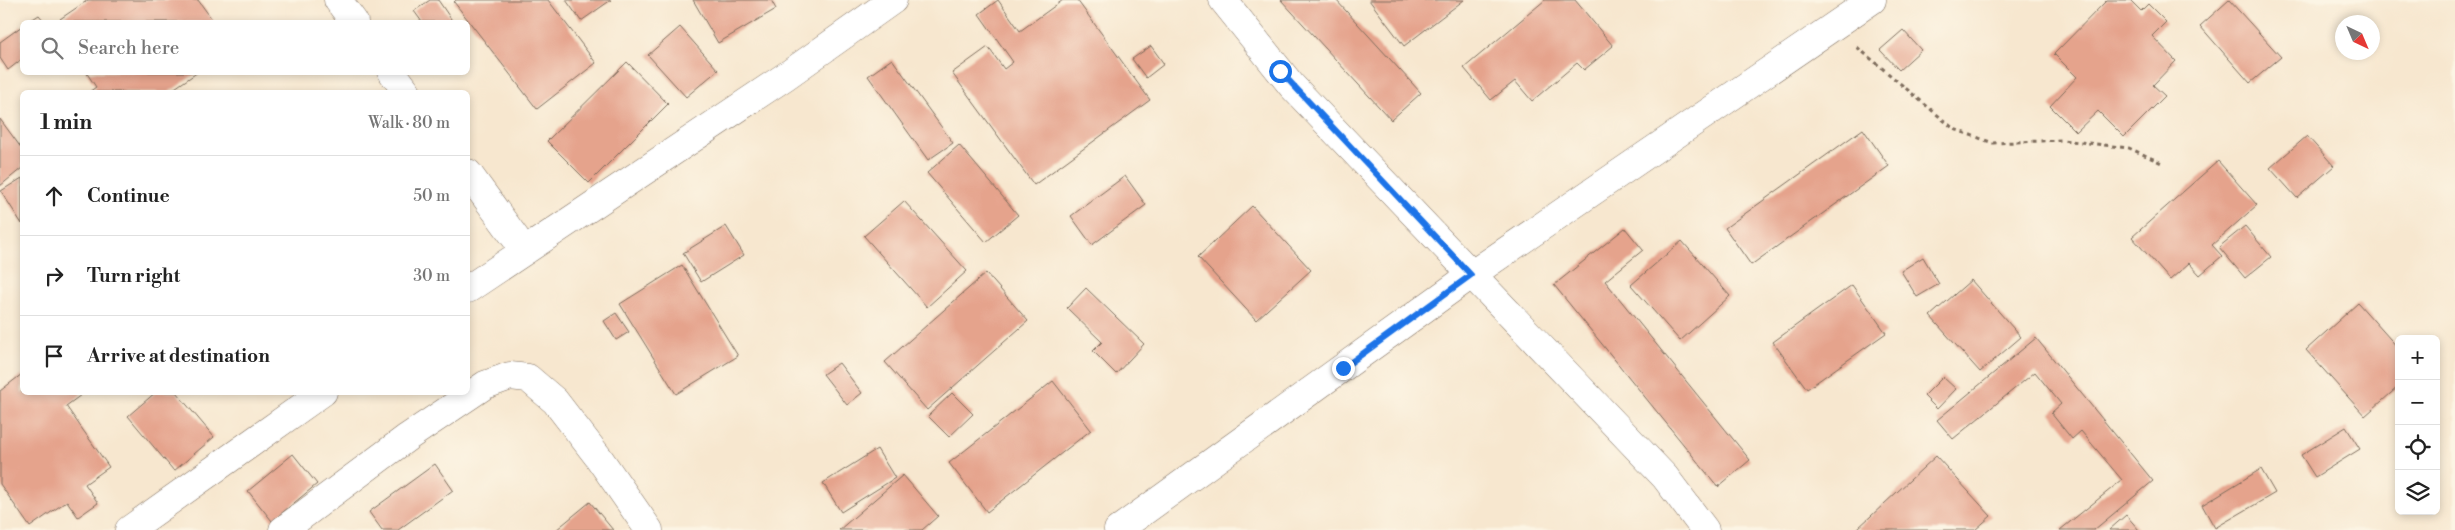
<!DOCTYPE html>
<meta charset="utf-8">
<style>
:root{--surface:#fff;--page:#f2f2f2;--text:#222;--muted:#767676;--line:#e0e0e0}
body{margin:0;font-family:"Libre Bodoni",serif;background:var(--page);color:var(--text)}
.controls{position:absolute;right:15px;bottom:15px;display:grid;overflow:hidden;border-radius:8px;box-shadow:0 2px 8px #0003}
.controls button{width:45px;height:45px;display:grid;place-items:center;padding:0;border:0;border-bottom:1px solid var(--line);background:var(--surface);color:var(--text);font:25px sans-serif}
.compass{position:absolute;left:2335px;top:15px;width:45px;height:45px;border-radius:50%;background:var(--surface);box-shadow:0 2px 8px #0003;rotate:136deg}
.stop{position:absolute;width:15px;height:15px;margin:-11px;border:4px solid #1a73e8;border-radius:50%;background:#fff}
.stop.end{background:#1a73e8;border-color:#fff;box-shadow:0 1px 5px #0008}
.list{margin:0;padding:0;list-style:none}
h2{display:flex;justify-content:space-between;align-items:center;height:65px;margin:0;padding:0 20px;font-size:21px}
h2 small{font-size:16px;font-weight:400;color:var(--muted)}
.list li{display:grid;grid-template-columns:32px 1fr auto;gap:15px;align-items:center;box-sizing:border-box;height:80px;padding:0 20px;border-top:1px solid var(--line)}
.list b{display:block;font-size:19px;white-space:nowrap}
.list em{font-size:16px;font-style:normal;color:var(--muted)}
.icon{flex:none;width:28px;height:28px;fill:none;stroke:currentColor;stroke-width:2;stroke-linecap:round;stroke-linejoin:round}
.map{position:relative;flex:none;width:2455px;height:530px;overflow:hidden}
.search{position:absolute;background:var(--surface);box-shadow:0 2px 8px #0003;left:20px;top:20px;width:450px;height:55px;display:flex;align-items:center;gap:12px;box-sizing:border-box;padding:0 18px;border-radius:8px;color:var(--muted);font-size:19px}
.panel{position:absolute;background:var(--surface);box-shadow:0 2px 8px #0003;left:20px;top:90px;width:450px;height:305px;border-radius:8px}
.map>svg:first-child{display:block}
.building{fill:#e5a38c}
.lines{fill:none;stroke-linecap:round;stroke-linejoin:round}
.minor-casing{stroke:#7d6c5c;stroke-width:29}
.path{stroke:#7d6c5c;stroke-width:3;stroke-dasharray:4 4;stroke-linecap:butt}
.minor{stroke:#fff;stroke-width:28}
.route{stroke:#1a73e8;stroke-width:6}
</style>
<div class="map">
<svg width="2455" height="530" viewBox="0 0 2455 530">
<rect width="100%" height="100%" fill="#fcf5e5"/>
<filter id="ink" filterUnits="userSpaceOnUse"><feTurbulence type="fractalNoise" baseFrequency=".02" numOctaves="2"/><feDisplacementMap in="SourceGraphic" scale="10" xChannelSelector="R" yChannelSelector="G"/><feConvolveMatrix kernelMatrix="1 2 1 2 8 2 1 2 1" color-interpolation-filters="sRGB"/></filter>
<filter id="wash" filterUnits="userSpaceOnUse"><feTurbulence type="fractalNoise" baseFrequency=".0096" numOctaves="4" result="noise"/><feDisplacementMap in="SourceGraphic" scale="20" xChannelSelector="R" yChannelSelector="G"/><feGaussianBlur stdDeviation="1.12" result="paint"/><feColorMatrix in="noise" values="0 0 0 0 0 0 0 0 0 0 0 0 0 0 0 0 0 1.4 0 .05"/><feComposite in="paint" operator="in"/></filter>
<g filter="url(#wash)">
<rect width="100%" height="100%" fill="#f7e7cf"/>
<g id="blocks">
<path class="building" d="M 88,0 L 198,0 L 214,22 L 62,22 L 60,19 Z
M 430,0 L 438,0 L 453,22 L 422,22 L 414,11 Z
M 456,0 L 548,0 L 596,63 L 537,109 L 454,2 Z
M 566,0 L 611,0 L 581,21 Z
M 693,0 L 771,0 L 776,9 L 718,43 Z
M 998,0 L 1020,31 L 1063,0 L 1077,0 L 1150,100 L 1034,185 L 952,73 L 988,47 L 1004,69 L 1013,62 L 979,14 Z
M 1281,0 L 1336,0 L 1421,93 L 1391,120 Z
M 1369,0 L 1464,0 L 1404,46 Z
M 1545,0 L 1575,0 L 1613,46 L 1584,70 L 1577,63 L 1532,101 L 1515,81 L 1491,100 L 1464,68 Z
M 2107,0 L 2130,0 L 2141,11 L 2148,4 L 2166,22 L 2152,36 L 2176,61 L 2153,85 L 2165,96 L 2124,137 L 2098,111 L 2076,132 L 2050,106 L 2077,77 L 2054,54 Z
M 2229,0 L 2281,57 L 2250,83 L 2200,26 Z
M 39,15 L 45,22 L 28,22 Z
M 22,26 L 22,59 L 8,70 L 0,58 L 0,42 Z
M 680,27 L 718,70 L 686,97 L 648,55 Z
M 1903,30 L 1921,50 L 1899,70 L 1880,50 Z
M 1151,46 L 1164,64 L 1146,78 L 1132,59 Z
M 892,59 L 953,143 L 928,160 L 868,76 Z
M 627,62 L 668,104 L 589,183 L 547,141 Z
M 86,72 L 198,72 L 169,92 L 89,92 L 96,87 Z
M 0,119 L 22,149 L 22,168 L 0,186 Z
M 1863,129 L 1889,166 L 1751,265 L 1725,228 Z
M 2307,136 L 2334,166 L 2297,198 L 2270,168 Z
M 959,145 L 1018,215 L 986,242 L 927,173 Z
M 2218,161 L 2257,205 L 2212,245 L 2222,256 L 2200,275 L 2189,263 L 2170,280 L 2132,237 Z
M 1125,176 L 1146,205 L 1092,245 L 1071,216 Z
M 22,178 L 22,224 L 1,191 Z
M 904,201 L 967,271 L 927,307 L 864,236 Z
M 1252,206 L 1311,270 L 1256,320 L 1198,257 Z
M 726,226 L 744,255 L 701,282 L 683,253 Z
M 2245,226 L 2271,257 L 2245,278 L 2219,247 Z
M 1625,228 L 1643,250 L 1605,281 L 1750,460 L 1718,487 L 1554,285 Z
M 1682,241 L 1730,296 L 1680,341 L 1631,285 Z
M 1923,257 L 1939,284 L 1917,297 L 1901,271 Z
M 682,265 L 738,356 L 676,394 L 620,304 Z
M 986,273 L 1028,321 L 927,410 L 885,362 Z
M 1971,280 L 2021,337 L 1980,372 L 1930,316 Z
M 1852,285 L 1886,333 L 1807,389 L 1773,342 Z
M 1086,288 L 1144,344 L 1116,374 L 1093,351 L 1102,342 L 1067,308 Z
M 2358,303 L 2399,349 L 2399,386 L 2365,416 L 2306,350 Z
M 616,313 L 629,332 L 616,340 L 604,321 Z
M 2036,338 L 2153,481 L 2094,530 L 2060,530 L 2122,480 L 2081,431 L 2072,439 L 2051,413 L 2061,404 L 2035,372 L 1953,439 L 1937,420 Z
M 839,363 L 862,393 L 847,405 L 823,374 Z
M 22,374 L 22,392 L 79,392 L 81,395 L 66,406 L 109,467 L 85,484 L 98,503 L 78,517 L 67,501 L 30,527 L 0,484 L 0,391 Z
M 1943,377 L 1956,389 L 1937,409 L 1924,396 Z
M 1053,381 L 1091,430 L 987,512 L 949,463 Z
M 156,392 L 176,392 L 214,437 L 174,471 L 128,416 Z
M 952,393 L 973,414 L 949,437 L 928,416 Z
M 2346,427 L 2360,449 L 2315,477 L 2301,455 Z
M 877,449 L 895,478 L 841,512 L 823,483 Z
M 293,454 L 317,484 L 272,521 L 248,491 Z
M 1936,456 L 1991,516 L 1975,530 L 1860,530 L 1858,528 Z
M 435,464 L 453,490 L 398,530 L 382,530 L 369,512 Z
M 2261,469 L 2275,493 L 2215,528 L 2202,505 Z
M 903,475 L 938,516 L 922,530 L 839,530 Z
M 590,502 L 613,530 L 556,530 Z
M 2126,515 L 2139,530 L 2109,530 Z"/>
</g>
</g>
<g filter="url(#ink)">
<use href="#blocks" fill-opacity="0" stroke="#7d6c5c" stroke-width="1"/>
<g class="lines">
<g class="minor-casing">
<path id="minor" d="M 338,0 L 354,22
M 1223,0 L 1292,86 L 1665,477 L 1705,530
M 392,72 L 407,92
M 468,173 L 525,251
M 468,289 L 786,76 L 893,0
M 129,530 L 323,392
M 283,530 L 408,437 L 485,385 L 510,376 L 528,378 L 555,401 L 599,458 L 649,530
M 1118,530 L 1471,275 L 1872,0"/>
</g>
<path class="path" d="M 1857,47 L 1954,129 L 1993,143 L 2063,140 L 2129,148 L 2164,164"/>
<use href="#minor" class="minor"/>
</g>
</g>
<g class="lines" filter="url(#ink)">
<path class="route" d="M 1280,71 L 1471,275 L 1343,368"/>
</g>
</svg>
<div class="controls">
<button>+</button>
<button>−</button>
<button><svg class="icon" aria-label="locate" viewBox="0 0 24 24"><circle cx="12" cy="12" r="6"/><path d="M12 2v4M12 18v4M2 12h4M18 12h4"/></svg></button>
<button><svg class="icon" aria-label="layers" viewBox="0 0 24 24"><path d="M12 4l9 5-9 5-9-5zM3 14l9 5 9-5"/></svg></button>
</div>
<svg class="compass" viewBox="-18 -18 36 36"><path d="M0-13l5 13h-10z" fill="#e53935"/><path d="M0 13l5-13h-10z" fill="#767676"/></svg>
<div class="stop" style="left:1280px;top:71px"></div>
<div class="stop end" style="left:1343px;top:368px"></div>
<div class="search"><svg class="icon" aria-label="search" viewBox="0 0 24 24"><circle cx="10" cy="10" r="6"/><path d="M15 15l6 6"/></svg>Search here</div>
<section class="panel">
<h2>1 min<small>Walk · 80 m</small></h2>
<ul class="list">
<li><svg class="icon" aria-label="ahead" viewBox="0 0 24 24"><path d="M12 20V5M6 11l6-6 6 6"/></svg><div><b>Continue</b></div><em>50 m</em></li>
<li><svg class="icon" aria-label="right" viewBox="0 0 24 24"><path d="M7 20v-9h11M14 6l5 5-5 5"/></svg><div><b>Turn right</b></div><em>30 m</em></li>
<li><svg class="icon" aria-label="arrive" viewBox="0 0 24 24"><path d="M6 21V4h12l-3 4 3 4H6"/></svg><div><b>Arrive at destination</b></div></li>
</ul>
</section>
</div>
